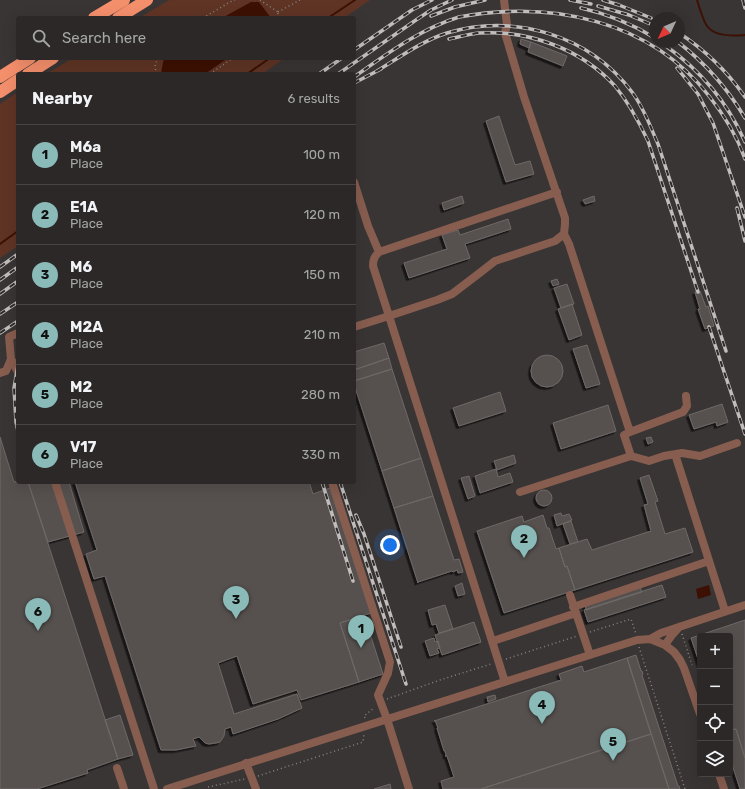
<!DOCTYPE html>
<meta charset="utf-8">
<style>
:root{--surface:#2b2827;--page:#373433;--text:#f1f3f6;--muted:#a6a6a7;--line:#474444;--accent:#8bbbb9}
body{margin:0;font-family:Rubik,sans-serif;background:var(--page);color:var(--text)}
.controls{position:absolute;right:12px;bottom:12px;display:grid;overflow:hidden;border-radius:4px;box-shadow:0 4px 16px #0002}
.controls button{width:36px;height:36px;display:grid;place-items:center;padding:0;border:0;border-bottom:1px solid var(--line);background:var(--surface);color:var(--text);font:20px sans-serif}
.compass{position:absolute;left:649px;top:12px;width:36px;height:36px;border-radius:50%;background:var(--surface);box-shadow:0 4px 16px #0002;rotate:226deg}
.you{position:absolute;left:390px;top:545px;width:14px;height:14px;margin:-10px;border:3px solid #fff;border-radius:50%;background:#1a73e8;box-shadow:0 0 0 6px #1a73e833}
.badge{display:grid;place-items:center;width:26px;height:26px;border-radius:50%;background:var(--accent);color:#111;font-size:13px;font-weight:700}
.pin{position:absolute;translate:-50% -33px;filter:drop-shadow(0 1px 2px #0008)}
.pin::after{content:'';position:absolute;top:21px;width:14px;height:12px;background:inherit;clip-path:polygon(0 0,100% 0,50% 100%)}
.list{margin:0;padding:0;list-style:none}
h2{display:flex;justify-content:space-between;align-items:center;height:52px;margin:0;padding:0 16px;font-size:17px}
h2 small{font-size:13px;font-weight:400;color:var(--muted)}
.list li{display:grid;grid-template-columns:26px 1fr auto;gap:12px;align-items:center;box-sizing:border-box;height:60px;padding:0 16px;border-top:1px solid var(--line)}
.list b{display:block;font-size:15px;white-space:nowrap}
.list p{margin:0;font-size:13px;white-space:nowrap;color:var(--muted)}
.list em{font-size:13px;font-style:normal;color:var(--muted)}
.icon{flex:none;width:22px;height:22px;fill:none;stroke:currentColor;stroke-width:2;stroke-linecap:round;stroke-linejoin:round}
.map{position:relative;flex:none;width:745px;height:789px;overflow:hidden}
.search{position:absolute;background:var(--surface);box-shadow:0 4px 16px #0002;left:16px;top:16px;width:340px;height:44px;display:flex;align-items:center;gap:10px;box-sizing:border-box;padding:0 14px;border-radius:4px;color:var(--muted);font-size:15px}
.panel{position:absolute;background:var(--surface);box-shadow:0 4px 16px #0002;left:16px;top:72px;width:340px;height:412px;border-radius:4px}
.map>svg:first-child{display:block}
.green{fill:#5f3425}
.water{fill:#3c1103}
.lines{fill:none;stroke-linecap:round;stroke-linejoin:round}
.stream{stroke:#3c1103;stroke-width:2}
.building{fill:#565150;stroke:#6e6967;filter:url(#shadow)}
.path{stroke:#868382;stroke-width:1.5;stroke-dasharray:1 3;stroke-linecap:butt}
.minor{stroke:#875d4f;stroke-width:8}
.highway{stroke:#f48f6c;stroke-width:12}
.rail-casing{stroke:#c0bdbc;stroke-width:3.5}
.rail{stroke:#2f2b2a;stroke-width:2;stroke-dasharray:6;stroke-linecap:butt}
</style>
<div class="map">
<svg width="745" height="789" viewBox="0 0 745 789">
<defs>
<filter id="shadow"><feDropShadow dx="-2.5" dy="2.5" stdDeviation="0" flood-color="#0009"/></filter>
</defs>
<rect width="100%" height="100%" fill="#393534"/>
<path class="green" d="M 169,0 L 370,0 L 344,18 L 139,18 Z
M 73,58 L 285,58 L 262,74 L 46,74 Z
M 18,92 L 18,246 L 0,258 L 0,104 Z"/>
<path class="water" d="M 251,2 L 259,2 L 271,18 L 222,18 Z
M 164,58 L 228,58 L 205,74 L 161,74 L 161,73 Z
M 709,585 L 711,595 L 698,599 L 696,589 Z"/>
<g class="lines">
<path class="stream" d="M 697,0 C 699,6 704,24 708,27 C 715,36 734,36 745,35
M 328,18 L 355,0
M 247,74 L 270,58
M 0,244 L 18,231"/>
</g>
<path class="building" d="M 521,39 L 531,42 L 529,48 L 520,44 Z
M 531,42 L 567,56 L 563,66 L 528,52 Z
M 499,116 L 515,165 L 530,161 L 534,174 L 506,182 L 486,121 Z
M 462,196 L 464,203 L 444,210 L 442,203 Z
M 594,196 L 595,201 L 585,204 L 583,200 Z
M 508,219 L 511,229 L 465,244 L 470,258 L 409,278 L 404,263 L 447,249 L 442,235 L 458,230 L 460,235 Z
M 557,279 L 559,284 L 553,286 L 551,281 Z
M 567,284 L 574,304 L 561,308 L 554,288 Z
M 700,291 L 706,307 L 708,306 L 714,326 L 705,329 L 698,309 L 700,309 L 695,292 Z
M 572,304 L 582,335 L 569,340 L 558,309 Z
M 384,343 L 389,358 L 354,370 L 354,352 Z
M 587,345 L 600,384 L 586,388 L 573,349 Z
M531 371a16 16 0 1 1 32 0a16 16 0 1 1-32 0Z
M 389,358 L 392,369 L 354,381 L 354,370 Z
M 392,369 L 421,458 L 382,471 L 354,384 L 354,381 Z
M 500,392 L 506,411 L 459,426 L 453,408 Z
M 722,404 L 728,422 L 717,426 L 716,422 L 694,429 L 689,415 Z
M 608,405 L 616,431 L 561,449 L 553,423 Z
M 0,437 L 14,482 L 18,481 L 18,482 L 28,482 L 118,759 L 87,770 L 88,773 L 37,789 L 0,789 Z
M 651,437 L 653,442 L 648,444 L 646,438 Z
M 514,455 L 516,463 L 497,470 L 494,461 Z
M 421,458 L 433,496 L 394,508 L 382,471 Z
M 496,469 L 498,477 L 510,473 L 513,482 L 480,493 L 475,476 Z
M 649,475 L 658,501 L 655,502 L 665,534 L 685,528 L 693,552 L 575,590 L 567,566 L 565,567 L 559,548 L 587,539 L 592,550 L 651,531 L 644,505 L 648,504 L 640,478 Z
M 469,476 L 475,496 L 468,499 L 461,478 Z
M 28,482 L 59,482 L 60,484 L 64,482 L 69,482 L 84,532 L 48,542 Z
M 75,482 L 309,482 L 313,494 L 330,488 L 371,613 L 340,623 L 359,682 L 301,700 L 297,690 L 253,704 L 237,656 L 218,663 L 234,714 L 297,694 L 302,708 L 278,719 L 233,734 L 231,727 L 225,729 L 224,736 L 220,742 L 216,743 L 209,744 L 205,743 L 199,737 L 193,739 L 196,746 L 176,750 L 161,750 L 105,576 L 94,579 L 86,554 L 97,550 Z
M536 498a8 8 0 1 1 16 0a8 8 0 1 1-16 0Z
M 433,496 L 454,560 L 459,559 L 463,572 L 458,573 L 457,570 L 453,572 L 452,571 L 418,582 L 418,583 L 394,508 Z
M 561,513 L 562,516 L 569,514 L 572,520 L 557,526 L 554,515 Z
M 543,515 L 547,528 L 549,528 L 556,549 L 559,548 L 565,567 L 567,566 L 575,590 L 504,613 L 477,531 L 522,516 L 524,522 Z
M 571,521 L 578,542 L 570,544 L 563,524 Z
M 462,583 L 465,594 L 458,596 L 455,586 Z
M 662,585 L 666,597 L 588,622 L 584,610 Z
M 640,587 L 642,592 L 586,610 L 585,604 Z
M 445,605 L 453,629 L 439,633 L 436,624 L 432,625 L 428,610 Z
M 364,615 L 383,674 L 359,682 L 340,623 Z
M 745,620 L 745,758 L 736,729 L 731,730 L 730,727 L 730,636 L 700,636 L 700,665 L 691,638 Z
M 474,622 L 481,642 L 442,655 L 435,635 Z
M 434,638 L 435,642 L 438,641 L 440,648 L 437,649 L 439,653 L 430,656 L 425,641 Z
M 636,655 L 641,671 L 642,671 L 643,674 L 642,675 L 678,786 L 679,786 L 680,789 L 669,789 L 627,658 Z
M 627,658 L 651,734 L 481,789 L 443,789 L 441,781 L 454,777 L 447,756 L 445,756 L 446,755 L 445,751 L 444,751 L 437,728 L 438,728 L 435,720 L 434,721 L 561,680 L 559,674 L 582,666 L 584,672 Z
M 495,695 L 496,699 L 488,702 L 487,697 Z
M 120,715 L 133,755 L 118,759 L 105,720 Z
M 736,729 L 745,758 L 745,789 L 740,789 L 730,758 L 730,730 Z
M 651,734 L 669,789 L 481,789 Z
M 390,784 L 391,789 L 374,789 Z"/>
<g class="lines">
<path class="path" d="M 260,0 L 278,12
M 278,12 L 300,0
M 203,18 L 230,2 L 235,0
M 277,18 L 278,12
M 156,74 L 155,64 L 159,58
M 210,74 L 233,58
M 590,632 L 631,619 L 636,634
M 682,634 L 692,665
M 639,647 L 685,789
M 506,659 L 577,636
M 387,699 L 440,680 L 491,664
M 365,718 L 364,716 L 374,708
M 258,776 L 363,742 L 364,734
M 208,787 L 245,779"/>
<path class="minor" d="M 504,0 L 507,25 L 505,33 L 508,43 L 524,97 L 565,218 L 565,224 L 564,234 L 569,244 L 630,432
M 354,182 L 368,226 L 379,252
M 354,327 L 389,316 L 373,266 C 373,260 374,257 379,252 L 557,192
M 11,359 L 18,372
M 0,373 L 6,371 L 11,359 L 9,337 L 18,333
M 686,396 L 687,406 L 683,412 L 630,432 L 624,435 L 631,456 L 649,461 L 664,456 L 682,453 L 700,456 L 737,443
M 675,454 L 725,611
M 55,482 L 154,789
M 332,482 L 390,662 L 388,673 L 378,695 L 387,719 L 409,789
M 520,492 L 631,456
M 570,595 L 590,655
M 573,607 L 709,561
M 650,639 L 661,633 L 745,605
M 493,641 L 576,613
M 665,645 L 672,635 L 679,627
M 505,682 L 389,316 L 437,300 L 452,294 L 477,275 L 495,261 L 555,241 L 564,234
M 246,763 L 256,789
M 117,768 L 124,789
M 719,774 L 724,789
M 167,789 C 323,738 480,689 637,640 L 650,639 L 665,645 L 674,652 L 680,660 L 684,668 L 700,714"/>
<path class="highway" d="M 94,18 L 124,0
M 118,18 L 147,0
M 28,74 L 53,58
M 0,77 L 30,58
M 0,92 L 18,80"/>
<g class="rail-casing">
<path id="rail" d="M 570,0 L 591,4
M 603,0 L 619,5 L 651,18
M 743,0 L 745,8
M 598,6 L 629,15 L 655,26
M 581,8 C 608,14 632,24 655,38
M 431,16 L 455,7 L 485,0
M 679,33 C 705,50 727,71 745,97
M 449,39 C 459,37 469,34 479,33 C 529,30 581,49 615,86 C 629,103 639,122 648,141 L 698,292
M 678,42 C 705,63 728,89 745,118
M 666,46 C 701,71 728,103 745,142
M 354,50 L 412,10 L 432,0
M 677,68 L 698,94 L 713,123 L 745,217
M 377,71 C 400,57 422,41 447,33 C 515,13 589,35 632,92 C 644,108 650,126 658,144 L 726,351
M 319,74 L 342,58
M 338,74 L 416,20 L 431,10 L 452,0
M 354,77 C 387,54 420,29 459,17 C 551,0 650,20 709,96 C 724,115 737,136 745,159
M 354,83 L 381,69
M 737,208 L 745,241
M 0,267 L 18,254
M 0,280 L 18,267
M 0,294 L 18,281
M 0,314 L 18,302
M 709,327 L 745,434
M 0,333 L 18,321
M 18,365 L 14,388 L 16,422 L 18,431
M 322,482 L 353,581
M 340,482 L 406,684
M 356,515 L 364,534 L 401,647"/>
</g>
<use href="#rail" class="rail"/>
</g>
</svg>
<div class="controls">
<button>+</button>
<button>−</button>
<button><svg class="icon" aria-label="locate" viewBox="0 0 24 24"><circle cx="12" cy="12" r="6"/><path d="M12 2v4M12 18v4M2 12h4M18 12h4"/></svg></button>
<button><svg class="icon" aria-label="layers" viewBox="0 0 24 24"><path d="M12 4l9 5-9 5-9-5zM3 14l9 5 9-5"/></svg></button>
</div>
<svg class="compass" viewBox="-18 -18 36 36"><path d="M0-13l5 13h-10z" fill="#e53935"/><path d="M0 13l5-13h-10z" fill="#a6a6a7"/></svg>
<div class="you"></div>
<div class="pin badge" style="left:361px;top:648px">1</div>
<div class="pin badge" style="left:524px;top:558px">2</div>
<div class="pin badge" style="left:236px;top:619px">3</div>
<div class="pin badge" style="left:542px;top:724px">4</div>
<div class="pin badge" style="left:613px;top:761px">5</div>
<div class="pin badge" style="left:38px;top:631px">6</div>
<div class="search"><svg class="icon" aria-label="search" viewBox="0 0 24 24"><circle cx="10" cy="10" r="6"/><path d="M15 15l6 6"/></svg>Search here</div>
<section class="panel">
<h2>Nearby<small>6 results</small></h2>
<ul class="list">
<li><span class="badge">1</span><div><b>M6a</b><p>Place</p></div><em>100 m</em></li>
<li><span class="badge">2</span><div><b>E1A</b><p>Place</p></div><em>120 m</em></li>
<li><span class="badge">3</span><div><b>M6</b><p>Place</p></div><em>150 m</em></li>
<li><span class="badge">4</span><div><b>M2A</b><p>Place</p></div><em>210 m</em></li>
<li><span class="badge">5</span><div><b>M2</b><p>Place</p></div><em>280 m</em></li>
<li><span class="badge">6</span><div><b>V17</b><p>Place</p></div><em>330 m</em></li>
</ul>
</section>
</div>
